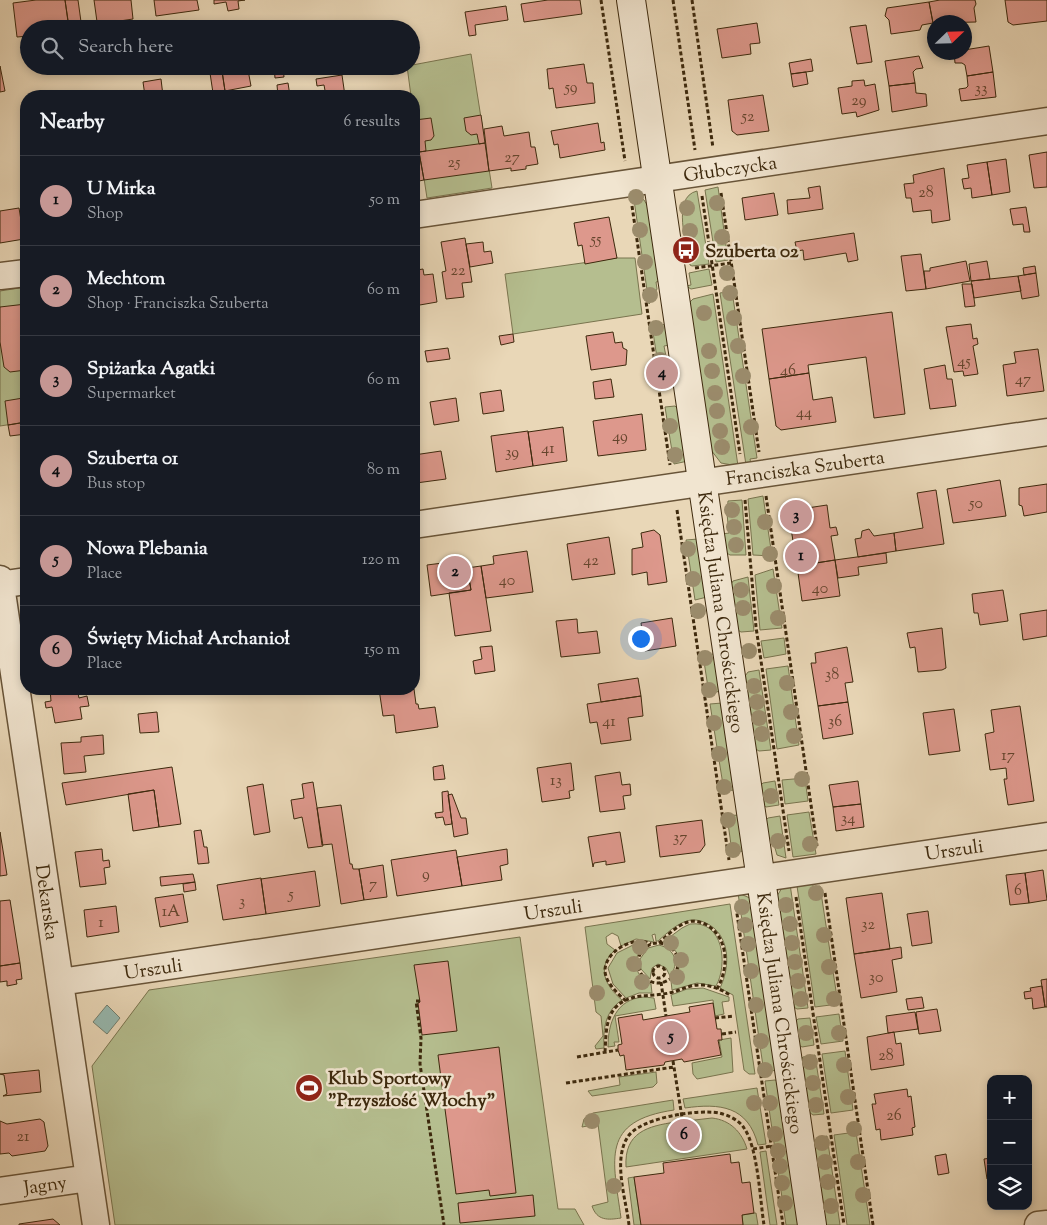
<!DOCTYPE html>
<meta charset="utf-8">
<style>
:root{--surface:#171b24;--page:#20242c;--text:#f1f3f6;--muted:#9ea1a6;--line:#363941;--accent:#c59692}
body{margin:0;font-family:"Sorts Mill Goudy",serif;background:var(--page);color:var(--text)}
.controls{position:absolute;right:15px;bottom:15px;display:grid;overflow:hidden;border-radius:10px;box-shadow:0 2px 8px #0003}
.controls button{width:45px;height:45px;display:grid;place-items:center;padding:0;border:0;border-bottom:1px solid var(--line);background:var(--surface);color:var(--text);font:25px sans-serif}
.compass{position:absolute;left:927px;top:15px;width:45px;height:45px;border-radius:50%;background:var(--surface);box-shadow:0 2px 8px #0003;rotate:67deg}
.you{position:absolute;left:640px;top:638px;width:18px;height:18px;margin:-12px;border:4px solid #fff;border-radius:50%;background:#1a73e8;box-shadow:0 0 0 8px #1a73e833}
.badge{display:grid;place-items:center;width:32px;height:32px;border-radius:50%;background:var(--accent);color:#111;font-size:16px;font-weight:700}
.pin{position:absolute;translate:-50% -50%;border:2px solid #fff;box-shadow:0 1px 5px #0006}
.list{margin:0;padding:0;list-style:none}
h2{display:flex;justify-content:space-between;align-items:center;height:65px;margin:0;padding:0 20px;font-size:21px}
h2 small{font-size:16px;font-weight:400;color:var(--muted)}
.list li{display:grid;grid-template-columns:32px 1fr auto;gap:15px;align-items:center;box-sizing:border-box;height:90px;padding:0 20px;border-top:1px solid var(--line)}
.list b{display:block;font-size:19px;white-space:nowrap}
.list p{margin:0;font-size:16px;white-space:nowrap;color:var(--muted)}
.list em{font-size:16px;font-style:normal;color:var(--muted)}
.icon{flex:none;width:28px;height:28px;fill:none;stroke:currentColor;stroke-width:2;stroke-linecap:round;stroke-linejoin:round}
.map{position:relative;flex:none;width:1047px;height:1225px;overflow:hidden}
.search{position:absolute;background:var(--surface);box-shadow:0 2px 8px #0003;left:20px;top:20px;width:400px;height:55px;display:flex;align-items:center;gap:12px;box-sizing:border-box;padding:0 18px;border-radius:28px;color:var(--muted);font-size:19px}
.panel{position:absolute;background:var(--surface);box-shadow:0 2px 8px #0003;left:20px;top:90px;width:400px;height:605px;border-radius:20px}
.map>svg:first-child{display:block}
.green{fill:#b5be8f;stroke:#79744e}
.water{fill:#97b9b0;stroke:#737f6f}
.building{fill:#dd988c;stroke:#3d290d}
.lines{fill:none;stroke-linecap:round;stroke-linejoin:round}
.street-casing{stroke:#685438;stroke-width:29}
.secondary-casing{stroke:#3d290d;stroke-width:30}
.path{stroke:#3d290d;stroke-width:3;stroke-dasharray:4 2.5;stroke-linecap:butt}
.street{stroke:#f1e5d0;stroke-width:26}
.secondary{stroke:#f1e5d0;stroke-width:28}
.tree{fill:#9b8c6c}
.labels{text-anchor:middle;stroke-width:5;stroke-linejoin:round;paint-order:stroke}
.number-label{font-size:16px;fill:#65452d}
.street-label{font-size:19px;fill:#3d290d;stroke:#f1e5d0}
.poi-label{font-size:19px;font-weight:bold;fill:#3d290d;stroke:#f1e5d0;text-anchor:start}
</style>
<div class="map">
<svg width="1047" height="1225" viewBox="0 0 1047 1225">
<rect width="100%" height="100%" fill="#e9d7b7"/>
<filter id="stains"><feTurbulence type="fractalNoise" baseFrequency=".004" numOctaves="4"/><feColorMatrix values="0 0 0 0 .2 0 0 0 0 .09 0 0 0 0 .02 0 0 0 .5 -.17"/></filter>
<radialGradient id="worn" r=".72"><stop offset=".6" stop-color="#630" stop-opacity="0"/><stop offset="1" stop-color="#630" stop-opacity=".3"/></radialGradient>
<path class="green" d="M 471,54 L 492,188 L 427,198 L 414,113 L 414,96 L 411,96 L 407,66 Z
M 718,187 L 728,260 L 716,262 L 705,190 Z
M 697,191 L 709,264 L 692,266 L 690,265 C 687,245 671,197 697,191 Z
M 633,193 L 644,200 L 649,208 L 661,281 L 656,282 L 657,289 L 649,304 Z
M 617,258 L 635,258 L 642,314 L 513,334 L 505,274 Z
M 709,269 L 712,285 L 691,289 L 686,286 L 691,285 L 689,273 Z
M 26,287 L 26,422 L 0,426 L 0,291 Z
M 732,291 L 757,458 L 750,459 L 751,464 L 746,465 L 720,293 Z
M 713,294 L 738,466 L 721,463 L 711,450 L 688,304 L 693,299 Z
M 667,324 L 670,345 L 664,346 L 667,362 L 658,364 L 652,326 Z
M 675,406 L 680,411 L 688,461 L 674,464 L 665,407 Z
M 763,496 L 772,556 L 753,555 L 748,499 Z
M 742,500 L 746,555 L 730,555 L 725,552 L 722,534 L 729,533 L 727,514 L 728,501 Z
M 698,539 L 707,597 L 695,600 L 686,540 Z
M 773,569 L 782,628 L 760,630 L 755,575 Z
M 748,577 L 754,631 L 741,632 L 736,629 L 730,586 L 733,581 Z
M 784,638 L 786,654 L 764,658 L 761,641 Z
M 714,654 L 720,691 L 709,694 L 703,655 Z
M 788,666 L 799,745 L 777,749 L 766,669 Z
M 759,670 L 771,750 L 759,751 L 754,748 L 743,679 L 748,672 Z
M 722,703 L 734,790 L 724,791 L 710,704 Z
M 805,778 L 808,801 L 785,804 L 782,780 Z
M 775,781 L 779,805 L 766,807 L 762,804 L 759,787 L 763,783 Z
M 809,812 L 816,854 L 793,857 L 787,815 Z
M 738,815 L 744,851 L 732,852 L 727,816 Z
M 780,816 L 786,858 L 777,855 L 773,841 L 767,842 L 764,822 L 768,818 Z
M 790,884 L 808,1008 L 797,1009 L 792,1006 L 777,896 L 782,888 Z
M 812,884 L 814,887 L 820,886 L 838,1004 L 815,1007 L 797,886 Z
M 738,893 L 750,898 L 776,1070 L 764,1073 Z
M 730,904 L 755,1074 L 749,1074 L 744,1070 L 733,995 L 720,988 C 731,966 730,934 706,923 C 700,920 693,919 687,921 C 676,924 666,934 658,941 L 656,941 L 655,934 L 652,935 L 654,942 L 636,939 L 621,946 L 618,936 L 612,933 L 606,937 L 607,944 L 615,950 C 596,967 605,986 622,1000 C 605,1011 603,1029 604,1048 L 596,1049 L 595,1046 L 603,1036 L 601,1016 L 596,1012 L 585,927 Z
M 690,924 C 724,920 728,965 716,986 L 697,983 L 672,990 L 671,981 C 685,969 681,948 663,942 L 682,928 Z
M 520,937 L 558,1209 L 575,1209 L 584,1225 L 115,1225 L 92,1066 L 149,990 Z
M 637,943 L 647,944 C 631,955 633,977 651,984 L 652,993 L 639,993 L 626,998 L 613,984 L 608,968 L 617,953 Z
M 659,945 C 675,949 680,963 670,976 L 666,968 L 658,964 L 652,968 L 650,979 L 641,969 L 640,959 L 648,948 Z
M 703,988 L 729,997 L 729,1001 L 722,1002 L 724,1014 L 715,1016 L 713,1000 L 673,1006 L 671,995 L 687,989 Z
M 644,997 L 654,998 L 656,1009 L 615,1016 L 619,1042 L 614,1042 L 615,1046 L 608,1047 C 608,1023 616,999 644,997 Z
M 839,1014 L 843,1041 L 821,1044 L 816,1017 Z
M 810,1018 L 814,1045 L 802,1047 L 797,1044 L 794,1023 L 798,1019 Z
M 731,1038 L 733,1072 L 697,1079 L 693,1074 L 692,1063 L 722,1057 L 719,1040 Z
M 845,1051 L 853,1110 L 831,1113 L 822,1054 Z
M 815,1055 L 824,1114 L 813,1115 L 809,1112 L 800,1061 L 803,1057 Z
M 656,1072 L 657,1083 L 653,1087 L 592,1096 L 588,1091 L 620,1085 L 619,1077 Z
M 775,1080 L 778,1081 L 801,1225 L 786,1225 L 765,1081 Z
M 757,1088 L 766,1144 L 758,1145 C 748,1106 720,1103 685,1108 L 683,1099 Z
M 673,1100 L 674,1110 C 600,1121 613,1159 621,1218 C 608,1220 597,1221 592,1206 L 608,1202 L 598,1124 L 582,1127 L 584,1119 L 593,1113 Z
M 712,1118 C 730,1120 742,1132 747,1149 L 626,1167 C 624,1132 648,1126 676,1122 L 679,1138 L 688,1136 L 686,1121 Z
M 856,1132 L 870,1225 L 847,1225 L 834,1135 Z
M 827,1136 L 840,1225 L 823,1225 L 813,1143 L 817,1138 Z
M 766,1151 L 777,1225 L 770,1225 L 760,1152 Z
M 634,1177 L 641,1225 L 634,1225 L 628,1178 Z
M 756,1213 L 758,1225 L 743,1225 L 742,1215 Z"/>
<path class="water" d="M 107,1005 L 120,1018 L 107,1034 L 93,1022 Z"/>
<path class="building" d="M 36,0 L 65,0 L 69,27 L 29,29 L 29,36 L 17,37 L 13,3 Z
M 65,0 L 78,0 L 82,29 L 69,29 Z
M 94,0 L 131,0 L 133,19 L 113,22 L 114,29 L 98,29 Z
M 154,0 L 197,0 L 199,10 L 156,16 Z
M 214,0 L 245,0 L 238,1 L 239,9 L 228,11 L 226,2 L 214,4 Z
M 548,0 L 580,0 L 582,14 L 524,22 L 521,4 Z
M 940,0 L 975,0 L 976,4 L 974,8 L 976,22 L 933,23 L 929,2 Z
M 1005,0 L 1047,0 L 1047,21 L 1013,25 L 1008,22 Z
M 929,2 L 933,23 L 922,25 L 920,30 L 891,34 L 889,20 L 885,16 L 887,8 Z
M 506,6 L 508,20 L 475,25 L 476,35 L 469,36 L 465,12 Z
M 757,23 L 760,43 L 750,44 L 751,54 L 722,58 L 717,29 Z
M 866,25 L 872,62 L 857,64 L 850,27 Z
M 989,46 L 993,72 L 967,76 L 965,65 L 962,63 L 955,63 L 954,52 L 964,52 L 964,50 Z
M 919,56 L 923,68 L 916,69 L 913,72 L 915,83 L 889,86 L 885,61 Z
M 811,59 L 813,71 L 791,74 L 789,63 Z
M 584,64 L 587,83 L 593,83 L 595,103 L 556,108 L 553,88 L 549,89 L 547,69 Z
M 0,66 L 5,91 L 0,92 Z
M 274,66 L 283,66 L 284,77 L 275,78 Z
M 231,70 L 232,73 L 248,70 L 251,86 L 225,91 L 222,71 Z
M 222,71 L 225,91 L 213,93 L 210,73 Z
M 806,72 L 808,84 L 793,87 L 791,74 Z
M 993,72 L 996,97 L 961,101 L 959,89 L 966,88 L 968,86 L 967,76 Z
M 342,75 L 345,96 L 326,96 L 324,85 L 317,86 L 316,79 Z
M 161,79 L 163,96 L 145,96 L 143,82 Z
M 864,80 L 865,86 L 875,84 L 879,110 L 857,117 L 856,112 L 842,114 L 838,88 L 852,86 L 852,81 Z
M 288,83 L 290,96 L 278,96 L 277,85 Z
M 915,83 L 916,93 L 926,94 L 927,106 L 892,112 L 889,86 Z
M 763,95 L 769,131 L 737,135 L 732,131 L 728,100 Z
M 481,115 L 485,143 L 479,144 L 477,134 L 471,135 L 466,131 L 464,118 Z
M 431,118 L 434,136 L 431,140 L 425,141 L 426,151 L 419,152 L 415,120 Z
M 598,123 L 601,143 L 604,142 L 605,150 L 560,158 L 558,144 L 554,145 L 551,131 Z
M 502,126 L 504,136 L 529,132 L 531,147 L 535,147 L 538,164 L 526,166 L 526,169 L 511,171 L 511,168 L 489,171 L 484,129 Z
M 485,143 L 489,171 L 424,180 L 419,152 Z
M 419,152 L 424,180 L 414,182 L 414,153 Z
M 1047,152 L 1047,187 L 1034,188 L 1029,155 Z
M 1006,159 L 1010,192 L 992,195 L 987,162 Z
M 987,162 L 992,195 L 972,198 L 971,188 L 964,189 L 962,179 L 969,178 L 967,165 Z
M 944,168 L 950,220 L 932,223 L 931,210 L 913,212 L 911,198 L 906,198 L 904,184 L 914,183 L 913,175 Z
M 820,186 L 823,209 L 788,214 L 787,200 L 810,198 L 808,188 Z
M 774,193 L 778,215 L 745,220 L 742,198 Z
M 1026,207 L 1030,232 L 1024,232 L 1023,224 L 1013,225 L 1010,209 Z
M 19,208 L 24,239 L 0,243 L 0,211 Z
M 609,217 L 617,258 L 585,264 L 582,245 L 578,246 L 574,223 Z
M 854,233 L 858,260 L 848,262 L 846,253 L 804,260 L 803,250 L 797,251 L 795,242 Z
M 465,238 L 472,282 L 462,283 L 464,297 L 446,299 L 442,272 L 446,271 L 441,242 Z
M 483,242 L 484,252 L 491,251 L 493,263 L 470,267 L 466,244 Z
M 414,252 L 417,270 L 423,269 L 424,275 L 433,274 L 437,302 L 414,306 Z
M 921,254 L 926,289 L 906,291 L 901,256 Z
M 966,261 L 970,281 L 926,289 L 924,271 L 930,271 L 930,268 Z
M 987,261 L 990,279 L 971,281 L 969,264 Z
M 1035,266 L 1036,273 L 1024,275 L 1023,268 Z
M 1036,273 L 1039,296 L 1022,299 L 1018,276 Z
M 1018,276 L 1021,291 L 974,298 L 971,281 Z
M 962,284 L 972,284 L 975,306 L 965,307 Z
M 26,304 L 26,337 L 22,337 L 23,343 L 26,342 L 26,370 L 10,372 L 4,367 L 0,342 L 0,307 Z
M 892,312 L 905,414 L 874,418 L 866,357 L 808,365 L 809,373 L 769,379 L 762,329 Z
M 971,324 L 973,339 L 977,338 L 978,344 L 973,346 L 978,374 L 964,376 L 963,371 L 954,372 L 946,327 Z
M 613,332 L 615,343 L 622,342 L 623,348 L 627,350 L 626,365 L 591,370 L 586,336 Z
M 513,334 L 514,342 L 501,345 L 499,336 Z
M 448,348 L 450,359 L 427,362 L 425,351 Z
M 1038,349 L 1044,391 L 1007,396 L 1003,365 L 1016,363 L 1014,352 Z
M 945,365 L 947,379 L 952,379 L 956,406 L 930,409 L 924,369 Z
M 809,373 L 813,400 L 832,397 L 836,422 L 781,430 L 776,426 L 769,379 Z
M 611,379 L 614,397 L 595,399 L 593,382 Z
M 501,390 L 504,411 L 483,414 L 480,393 Z
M 23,398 L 24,403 L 26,403 L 26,422 L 8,425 L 5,401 Z
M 456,398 L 459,421 L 434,425 L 430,402 Z
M 642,414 L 646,450 L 598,456 L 593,421 Z
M 26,422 L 26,434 L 10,436 L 8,425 Z
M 563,427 L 567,461 L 533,466 L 528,432 Z
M 528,431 L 533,466 L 496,472 L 491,436 Z
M 441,451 L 446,479 L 416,483 L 414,455 Z
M 1000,480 L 1006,516 L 953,523 L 947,489 Z
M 1047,484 L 1047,512 L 1024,516 L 1022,506 L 1019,505 L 1019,488 Z
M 936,490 L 944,544 L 896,551 L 894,533 L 923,528 L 917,493 Z
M 827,505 L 830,528 L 836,527 L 838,535 L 831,536 L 835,560 L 797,566 L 789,516 L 794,510 Z
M 26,510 L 26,531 L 23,511 Z
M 869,529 L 874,536 L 894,533 L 896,551 L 858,557 L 855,539 L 861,538 L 862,531 Z
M 654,530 L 660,535 L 667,582 L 648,585 L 647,572 L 632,575 L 632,549 L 643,547 L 641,533 Z
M 609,537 L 615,574 L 572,580 L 567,544 Z
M 527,551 L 533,592 L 486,598 L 481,566 L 494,564 L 493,556 Z
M 886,553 L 887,563 L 858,567 L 859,575 L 838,578 L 835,560 Z
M 466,560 L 471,590 L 431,596 L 427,565 Z
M 835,560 L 840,596 L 802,601 L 797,566 Z
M 414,566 L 418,598 L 414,598 Z
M 481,566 L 491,631 L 455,636 L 449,593 L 471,590 L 467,568 Z
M 1003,590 L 1008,621 L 980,625 L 978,613 L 974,613 L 972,594 Z
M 1047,610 L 1047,636 L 1023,640 L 1020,614 Z
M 672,618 L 676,646 L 645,651 L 641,623 Z
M 577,619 L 578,633 L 597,631 L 600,653 L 561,657 L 556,621 Z
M 942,628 L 946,668 L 942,670 L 918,672 L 915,647 L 910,648 L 907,633 Z
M 492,646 L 495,671 L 475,674 L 473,661 L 482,659 L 480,647 Z
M 847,647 L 853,682 L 845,683 L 848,702 L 818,706 L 811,663 L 816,663 L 815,653 Z
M 638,678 L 641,696 L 601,702 L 598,684 Z
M 50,689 L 77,689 L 79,698 L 87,696 L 89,706 L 80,707 L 82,719 L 55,723 L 52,707 L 46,708 L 45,702 L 51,701 Z
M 379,689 L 414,689 L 416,704 L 418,704 L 419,709 L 435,707 L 438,727 L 396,733 L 394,715 L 383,716 Z
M 641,696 L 643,716 L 628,718 L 631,740 L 601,744 L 597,722 L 590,723 L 587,704 Z
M 848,702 L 853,734 L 823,739 L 818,706 Z
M 1020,706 L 1034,801 L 1008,805 L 1004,779 L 1007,779 L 1006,768 L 990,770 L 985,734 L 994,732 L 991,710 Z
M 954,709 L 960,751 L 929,755 L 923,713 Z
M 157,712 L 159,732 L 140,733 L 138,714 Z
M 103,735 L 104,754 L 84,756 L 86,772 L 64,774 L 61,743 L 81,742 L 81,737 Z
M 571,763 L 574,790 L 569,791 L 570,798 L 542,802 L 537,768 Z
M 443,765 L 445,779 L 434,780 L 433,767 Z
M 172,767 L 181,824 L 159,827 L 154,790 L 66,805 L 62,783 Z
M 620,772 L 622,785 L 630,784 L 631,795 L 623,796 L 625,809 L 600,812 L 595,776 Z
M 858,781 L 861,804 L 833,807 L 829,785 Z
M 313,782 L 323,846 L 308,848 L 302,817 L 294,819 L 291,800 L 304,798 L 302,784 Z
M 263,784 L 270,832 L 254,835 L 247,787 Z
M 154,790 L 159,827 L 133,831 L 128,794 Z
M 448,791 L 452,824 L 445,825 L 443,817 L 436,818 L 435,813 L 443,812 L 442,792 Z
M 452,794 L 461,818 L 466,818 L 468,834 L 454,837 L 448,795 Z
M 861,804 L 864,827 L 836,831 L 833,807 Z
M 341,805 L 350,864 L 352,864 L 353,869 L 359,869 L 364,900 L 341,904 L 332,844 L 322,845 L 317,808 Z
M 702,820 L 705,845 L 700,852 L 660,857 L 656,826 Z
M 201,830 L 204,847 L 207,847 L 209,863 L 198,864 L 194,831 Z
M 0,832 L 7,875 L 0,876 Z
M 620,832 L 625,862 L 606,865 L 606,861 L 594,863 L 593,867 L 588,837 Z
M 102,849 L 103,861 L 109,860 L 110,867 L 104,868 L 106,884 L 80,887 L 75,852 Z
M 507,849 L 508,864 L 500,866 L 502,880 L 462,886 L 457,857 Z
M 456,850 L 462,886 L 397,896 L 391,860 Z
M 383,865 L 387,897 L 364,900 L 359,869 Z
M 1043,870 L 1047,900 L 1029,903 L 1025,873 Z
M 315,871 L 320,906 L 266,914 L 261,879 Z
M 1025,873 L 1029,903 L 1010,905 L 1006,875 Z
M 193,874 L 195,882 L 161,886 L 160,877 Z
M 261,878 L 266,914 L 223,920 L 217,885 Z
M 195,882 L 196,890 L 184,892 L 183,884 Z
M 882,893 L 890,949 L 854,954 L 846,898 Z
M 183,894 L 188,922 L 160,927 L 155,898 Z
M 10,900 L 20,963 L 0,966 L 0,901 Z
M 116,906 L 119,932 L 87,937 L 84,910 Z
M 928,911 L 932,943 L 912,946 L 907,914 Z
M 901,947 L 902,958 L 892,960 L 897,992 L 861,998 L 854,954 Z
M 448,961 L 457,1031 L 422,1035 L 418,1003 L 420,1002 L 414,965 Z
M 20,963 L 22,979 L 16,980 L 17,984 L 7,986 L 7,981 L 0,982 L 0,966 Z
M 1047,979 L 1047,1007 L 1045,1007 L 1041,980 Z
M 1042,986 L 1045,1007 L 1033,1009 L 1032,998 L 1025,999 L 1024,992 L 1031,991 L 1030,988 Z
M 922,997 L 924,1008 L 908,1010 L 906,999 Z
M 713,1003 L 717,1029 L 721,1029 L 722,1040 L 718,1040 L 721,1055 L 684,1062 L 682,1059 L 665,1062 L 664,1065 L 626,1070 L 624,1055 L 620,1056 L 618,1050 L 618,1045 L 622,1044 L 618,1018 L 642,1014 L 643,1020 L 666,1016 L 690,1012 L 689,1007 Z
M 937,1009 L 941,1031 L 919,1034 L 916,1012 Z
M 915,1012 L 918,1029 L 888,1033 L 886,1016 Z
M 894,1032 L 896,1044 L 901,1043 L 904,1065 L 871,1070 L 867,1037 Z
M 499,1047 L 516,1193 L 490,1196 L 489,1190 L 456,1194 L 438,1055 Z
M 39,1070 L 41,1092 L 3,1096 L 7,1094 L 4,1075 L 0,1074 Z
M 907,1089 L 908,1097 L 911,1096 L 915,1127 L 912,1128 L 913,1135 L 881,1140 L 880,1129 L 876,1130 L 872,1104 L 876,1104 L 874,1094 Z
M 40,1119 L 44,1122 L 48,1146 L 45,1151 L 12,1156 L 9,1153 L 0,1154 L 0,1121 L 7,1124 Z
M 730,1154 L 731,1163 L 739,1162 L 742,1183 L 750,1182 L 754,1213 L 742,1215 L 743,1225 L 641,1225 L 634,1177 L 664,1173 L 663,1163 Z
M 946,1154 L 949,1173 L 938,1175 L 935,1156 Z
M 991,1158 L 991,1178 L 987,1179 L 984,1159 Z
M 533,1195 L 535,1216 L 460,1223 L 458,1203 Z
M 53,1219 L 60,1225 L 19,1225 L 19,1224 Z"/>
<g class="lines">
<g class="street-casing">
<path id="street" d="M 414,215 L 1047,121
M 0,276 L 26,273
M 414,525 L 1047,432
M 0,579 L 96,1225
M 0,585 L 26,581
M 60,982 L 1047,836
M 0,1191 L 89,1178
M 1038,1225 L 1047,1224"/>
</g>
<g class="secondary-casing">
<path id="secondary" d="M 631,0 L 812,1225"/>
</g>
<path class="path" d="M 601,0 L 625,161
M 673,0 L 695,150
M 692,0 L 713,148
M 721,193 L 759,452
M 702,196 L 740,454
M 632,206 L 670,465
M 695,268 L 731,263
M 766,496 L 817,846
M 745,500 L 756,627 L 789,851
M 677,510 L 729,860
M 825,893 L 873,1225
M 796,897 L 844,1225
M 736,907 L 783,1225
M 659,943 C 667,936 677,925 688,922 C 694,920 701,922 707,925 C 729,939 729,968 717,989
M638 963a20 20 0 1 1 40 0a20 20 0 1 1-40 0Z
M653 972a6 6 0 1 1 12 0a6 6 0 1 1-12 0Z
M 661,982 L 666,1016
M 420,1001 L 416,1001 L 421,1038 L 420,1064 L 444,1225
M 626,1001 C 617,993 604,981 605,969 C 607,950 635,935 651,944
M 715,1018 L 734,1016
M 722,1034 L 736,1032
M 605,1052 C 606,1038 605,1020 615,1008 C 631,991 653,998 673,992 C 683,989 692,984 703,985 C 713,986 723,990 731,996
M 577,1057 L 618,1050
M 673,1061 L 684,1130
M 566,1083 L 674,1067
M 753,1149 L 772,1146
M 629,1225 C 626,1199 613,1162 627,1138 C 638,1118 697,1109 719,1113 C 728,1115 739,1120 744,1128 C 758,1148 760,1200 764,1225"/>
<use href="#street" class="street"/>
<use href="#secondary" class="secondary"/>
</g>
<g class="tree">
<circle cx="636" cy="197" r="8"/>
<circle cx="717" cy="203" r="8"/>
<circle cx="687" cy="208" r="8"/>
<circle cx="640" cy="230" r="8"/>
<circle cx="690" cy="231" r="8"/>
<circle cx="722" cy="237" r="8"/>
<circle cx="645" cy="262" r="8"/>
<circle cx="727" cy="273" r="8"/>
<circle cx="730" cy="293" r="8"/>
<circle cx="650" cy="295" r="8"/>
<circle cx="704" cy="313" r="8"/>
<circle cx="734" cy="318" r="8"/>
<circle cx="656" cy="328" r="8"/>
<circle cx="738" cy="346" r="8"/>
<circle cx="709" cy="351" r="8"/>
<circle cx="660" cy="360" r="8"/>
<circle cx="712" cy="371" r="8"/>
<circle cx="743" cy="376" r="8"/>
<circle cx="715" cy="393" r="8"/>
<circle cx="717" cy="411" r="8"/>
<circle cx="670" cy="426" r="8"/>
<circle cx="751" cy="427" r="8"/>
<circle cx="720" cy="431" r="8"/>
<circle cx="722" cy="447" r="8"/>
<circle cx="675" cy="455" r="8"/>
<circle cx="732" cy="510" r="8"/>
<circle cx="765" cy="522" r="8"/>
<circle cx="734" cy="527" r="8"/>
<circle cx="736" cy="545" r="8"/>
<circle cx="688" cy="549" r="8"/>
<circle cx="770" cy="554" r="8"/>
<circle cx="693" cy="579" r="8"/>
<circle cx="774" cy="586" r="8"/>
<circle cx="741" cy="590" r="8"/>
<circle cx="743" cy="608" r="8"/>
<circle cx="698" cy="611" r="8"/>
<circle cx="778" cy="618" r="8"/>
<circle cx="749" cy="651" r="8"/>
<circle cx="705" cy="658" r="8"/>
<circle cx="787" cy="683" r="8"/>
<circle cx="754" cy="686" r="8"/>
<circle cx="709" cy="690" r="8"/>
<circle cx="757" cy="702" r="8"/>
<circle cx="791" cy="712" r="8"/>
<circle cx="759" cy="718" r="8"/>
<circle cx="714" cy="723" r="8"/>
<circle cx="762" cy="734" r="8"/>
<circle cx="794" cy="736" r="8"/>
<circle cx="719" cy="754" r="8"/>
<circle cx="802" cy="779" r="8"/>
<circle cx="724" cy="787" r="8"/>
<circle cx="771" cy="796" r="8"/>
<circle cx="728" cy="820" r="8"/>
<circle cx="778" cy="841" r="8"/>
<circle cx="810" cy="844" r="8"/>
<circle cx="733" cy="850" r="8"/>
<circle cx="816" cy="893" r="8"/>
<circle cx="786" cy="905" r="8"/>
<circle cx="742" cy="907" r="8"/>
<circle cx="790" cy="924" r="8"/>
<circle cx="745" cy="925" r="8"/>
<circle cx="824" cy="935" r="8"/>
<circle cx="671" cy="943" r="8"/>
<circle cx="792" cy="943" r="8"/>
<circle cx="748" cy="944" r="8"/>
<circle cx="640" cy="947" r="8"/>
<circle cx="681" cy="960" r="8"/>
<circle cx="795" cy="962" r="8"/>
<circle cx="634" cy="964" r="8"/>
<circle cx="829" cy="967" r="8"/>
<circle cx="751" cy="971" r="8"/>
<circle cx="677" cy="977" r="8"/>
<circle cx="798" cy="981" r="8"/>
<circle cx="642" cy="982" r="8"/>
<circle cx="597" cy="993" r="8"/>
<circle cx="801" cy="999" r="8"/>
<circle cx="834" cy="999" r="8"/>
<circle cx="756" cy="1005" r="8"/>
<circle cx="806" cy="1033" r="8"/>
<circle cx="839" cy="1033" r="8"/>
<circle cx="761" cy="1041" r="8"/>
<circle cx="810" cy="1062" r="8"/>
<circle cx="844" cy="1065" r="8"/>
<circle cx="765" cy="1070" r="8"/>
<circle cx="813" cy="1083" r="8"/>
<circle cx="848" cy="1097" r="8"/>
<circle cx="754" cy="1103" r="8"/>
<circle cx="770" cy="1103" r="8"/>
<circle cx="816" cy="1105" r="8"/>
<circle cx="592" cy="1121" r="8"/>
<circle cx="854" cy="1129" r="8"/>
<circle cx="775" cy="1134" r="8"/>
<circle cx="822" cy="1143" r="8"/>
<circle cx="778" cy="1151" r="8"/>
<circle cx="825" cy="1162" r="8"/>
<circle cx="858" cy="1162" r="8"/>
<circle cx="780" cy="1166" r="8"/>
<circle cx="828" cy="1182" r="8"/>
<circle cx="782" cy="1183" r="8"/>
<circle cx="614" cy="1186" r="8"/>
<circle cx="863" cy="1195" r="8"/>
<circle cx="785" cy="1203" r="8"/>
<circle cx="831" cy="1206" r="8"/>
</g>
<defs>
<g id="bus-disc" transform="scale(1.4375)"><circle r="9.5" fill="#8f2418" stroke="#f1e5d0"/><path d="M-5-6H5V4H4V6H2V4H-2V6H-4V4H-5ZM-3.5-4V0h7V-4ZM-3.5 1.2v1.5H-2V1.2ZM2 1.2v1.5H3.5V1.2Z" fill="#fff"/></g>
<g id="stadium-disc" transform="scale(1.4375)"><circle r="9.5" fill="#8f2418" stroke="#f1e5d0"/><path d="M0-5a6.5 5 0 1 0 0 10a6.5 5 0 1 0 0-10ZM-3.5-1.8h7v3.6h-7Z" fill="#fff"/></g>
</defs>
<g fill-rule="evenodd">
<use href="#bus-disc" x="686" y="250"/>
<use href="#stadium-disc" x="309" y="1088"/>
</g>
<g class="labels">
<g class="number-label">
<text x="571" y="92">59</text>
<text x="981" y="93">33</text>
<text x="859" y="105">29</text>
<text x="748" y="121">52</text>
<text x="512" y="162">27</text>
<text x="454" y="167">25</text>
<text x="926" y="197">28</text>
<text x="596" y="244">55</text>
<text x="458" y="275">22</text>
<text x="964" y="366">45</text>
<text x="788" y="375">46</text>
<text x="1023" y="384">47</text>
<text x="804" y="417">44</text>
<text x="620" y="441">49</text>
<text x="548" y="453">41</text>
<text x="512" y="457">39</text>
<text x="976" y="508">50</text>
<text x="591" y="565">42</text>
<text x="507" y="585">40</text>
<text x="820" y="593">40</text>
<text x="832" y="679">38</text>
<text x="609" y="726">41</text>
<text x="835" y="726">36</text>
<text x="1008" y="760">17</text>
<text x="556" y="785">13</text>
<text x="848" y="823">34</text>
<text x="680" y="842">37</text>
<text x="426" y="879">9</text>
<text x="373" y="889">7</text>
<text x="1018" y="895">6</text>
<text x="291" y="899">5</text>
<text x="242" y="906">3</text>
<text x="171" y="916">1A</text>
<text x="101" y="927">1</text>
<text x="868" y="929">32</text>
<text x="876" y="982">30</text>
<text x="886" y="1060">28</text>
<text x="894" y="1120">26</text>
<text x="23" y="1141">21</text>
</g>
<g class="street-label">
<text transform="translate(730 168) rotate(-8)" y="7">Głubczycka</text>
<text transform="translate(805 467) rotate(-8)" y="7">Franciszka Szuberta</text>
<text transform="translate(722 612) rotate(82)" y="7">Księdza Juliana Chrościckiego</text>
<text transform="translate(954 849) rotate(-8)" y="7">Urszuli</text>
<text transform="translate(48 902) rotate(82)" y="7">Dekarska</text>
<text transform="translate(553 909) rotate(-8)" y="7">Urszuli</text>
<text transform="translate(153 968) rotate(-8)" y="7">Urszuli</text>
<text transform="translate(781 1013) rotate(82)" y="7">Księdza Juliana Chrościckiego</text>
<text transform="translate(45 1184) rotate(-8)" y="7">Jagny</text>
</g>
<g class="poi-label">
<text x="705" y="257">Szuberta 02</text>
<text x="328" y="1084">Klub Sportowy<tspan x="328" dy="22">"Przyszłość Włochy"</tspan></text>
</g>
</g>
<rect width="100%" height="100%" filter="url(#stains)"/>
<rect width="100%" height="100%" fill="url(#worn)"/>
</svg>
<div class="controls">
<button>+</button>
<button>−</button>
<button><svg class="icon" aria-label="layers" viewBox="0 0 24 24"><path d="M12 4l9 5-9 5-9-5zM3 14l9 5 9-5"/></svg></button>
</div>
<svg class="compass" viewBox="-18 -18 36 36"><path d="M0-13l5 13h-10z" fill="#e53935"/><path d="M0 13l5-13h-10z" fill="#9ea1a6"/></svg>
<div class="you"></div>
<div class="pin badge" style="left:801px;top:556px">1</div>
<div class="pin badge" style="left:455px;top:572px">2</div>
<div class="pin badge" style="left:796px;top:516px">3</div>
<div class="pin badge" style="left:662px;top:373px">4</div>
<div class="pin badge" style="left:671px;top:1037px">5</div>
<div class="pin badge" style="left:684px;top:1135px">6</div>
<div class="search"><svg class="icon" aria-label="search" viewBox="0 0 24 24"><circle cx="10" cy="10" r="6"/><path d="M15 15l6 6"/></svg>Search here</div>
<section class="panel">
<h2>Nearby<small>6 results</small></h2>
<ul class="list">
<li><span class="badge">1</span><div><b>U Mirka</b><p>Shop</p></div><em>50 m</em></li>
<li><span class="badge">2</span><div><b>Mechtom</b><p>Shop · Franciszka Szuberta</p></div><em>60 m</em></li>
<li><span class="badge">3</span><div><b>Spiżarka Agatki</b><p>Supermarket</p></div><em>60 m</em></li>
<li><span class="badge">4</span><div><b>Szuberta 01</b><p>Bus stop</p></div><em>80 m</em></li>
<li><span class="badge">5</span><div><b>Nowa Plebania</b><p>Place</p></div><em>120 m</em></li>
<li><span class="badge">6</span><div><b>Święty Michał Archanioł</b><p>Place</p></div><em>150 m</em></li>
</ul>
</section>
</div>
